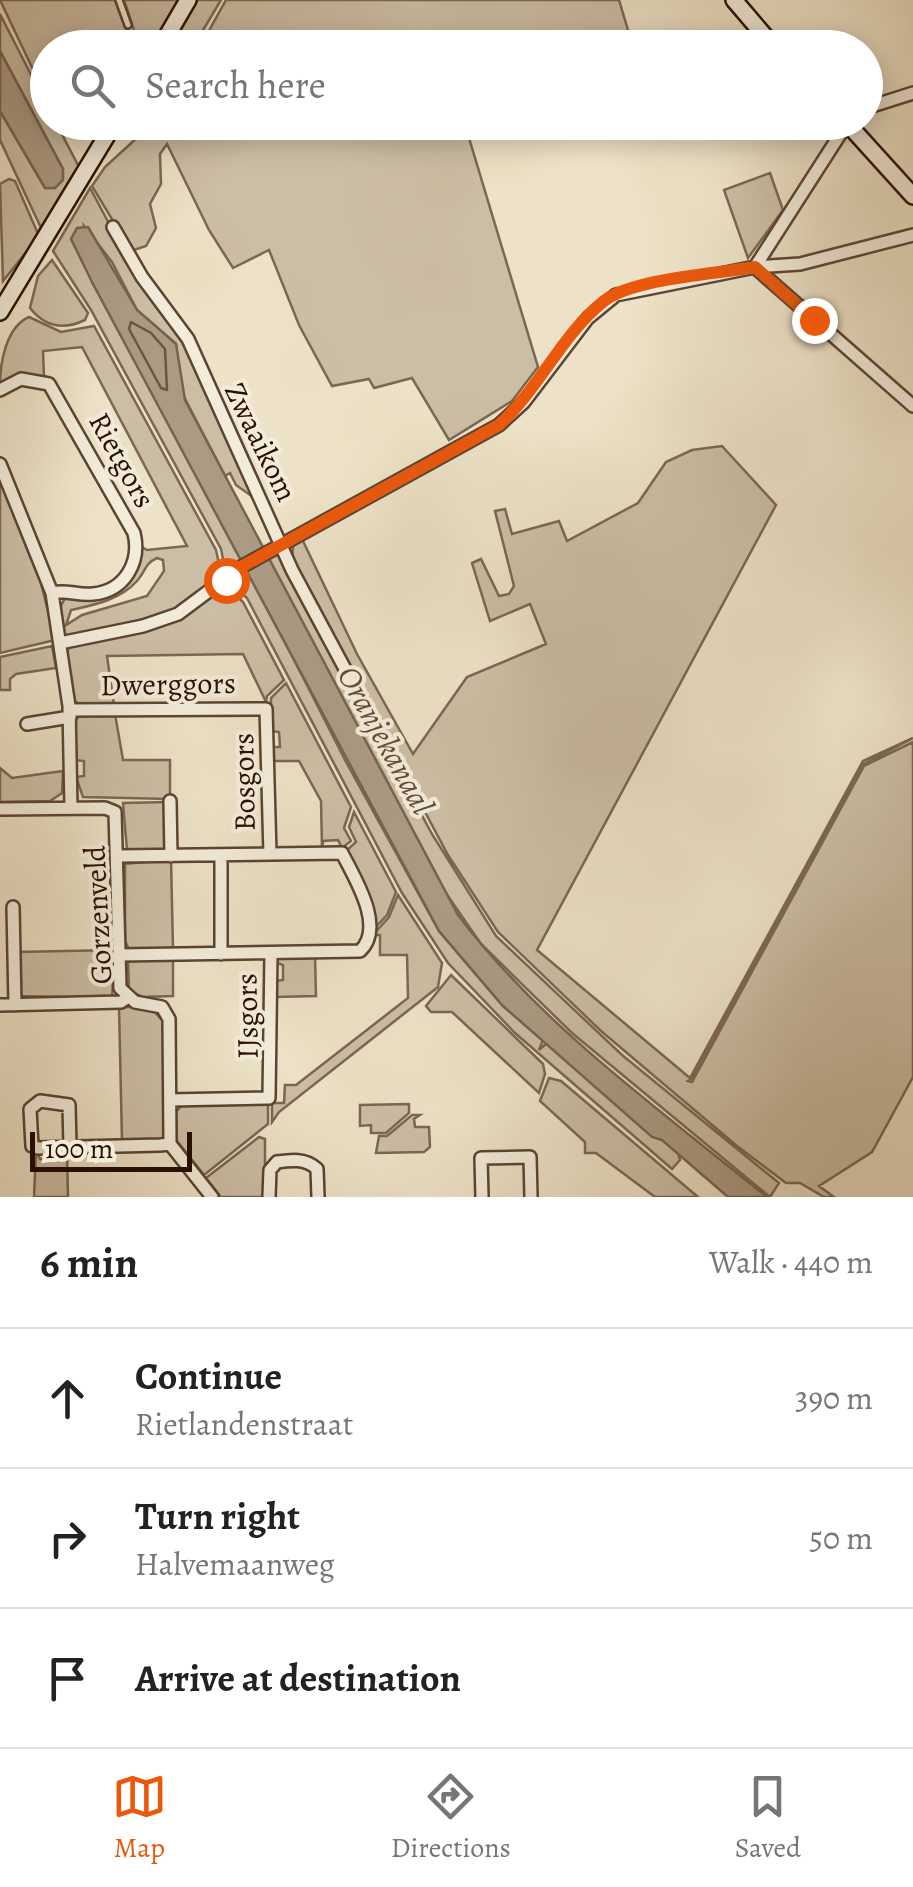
<!DOCTYPE html>
<meta charset="utf-8">
<style>
:root{--surface:#fff;--page:#f2f2f2;--text:#222;--muted:#767676;--line:#e0e0e0;--accent:#ea580c}
body{margin:0;font-family:Alegreya,serif;background:var(--page);color:var(--text)}
.scale{position:absolute;left:30px;bottom:25px;width:162px;box-sizing:border-box;padding-left:10px;border:5px solid #2a1001;border-top:0;font-size:28px;line-height:35px;white-space:nowrap;color:#2a1001;-webkit-text-stroke:8px #f3ecdb;paint-order:stroke}
.stop{position:absolute;width:30px;height:30px;margin:-22px;border:8px solid #ea580c;border-radius:50%;background:#fff}
.stop.end{background:#ea580c;border-color:#fff;box-shadow:0 2px 10px #0008}
.list{margin:0;padding:0;list-style:none}
h2{display:flex;justify-content:space-between;align-items:center;height:130px;margin:0;padding:0 40px;font-size:42px}
h2 small{font-size:32px;font-weight:400;color:var(--muted)}
.list li{display:grid;grid-template-columns:65px 1fr auto;gap:30px;align-items:center;box-sizing:border-box;height:140px;padding:0 40px;border-top:2px solid var(--line)}
.list b{display:block;font-size:38px;white-space:nowrap}
.list p{margin:0;font-size:32px;white-space:nowrap;color:var(--muted)}
.list em{font-size:32px;font-style:normal;color:var(--muted)}
.icon{flex:none;width:55px;height:55px;fill:none;stroke:currentColor;stroke-width:2;stroke-linecap:round;stroke-linejoin:round}
.map{position:relative;flex:none;width:913px;height:1197px;overflow:hidden}
.search{position:absolute;background:var(--surface);box-shadow:0 5px 25px #0003;left:30px;right:30px;top:30px;height:110px;display:flex;align-items:center;gap:25px;box-sizing:border-box;padding:0 35px;border-radius:55px;color:var(--muted);font-size:38px}
.sheet{height:550px;background:var(--surface)}
nav{display:flex;justify-content:space-around;align-items:center;box-sizing:border-box;height:140px;border-top:2px solid var(--line);background:var(--surface);font-size:28px;color:var(--muted)}
nav a{display:grid;justify-items:center;gap:5px}
nav .on{color:var(--accent)}
.map>svg:first-child{display:block}
.green{fill:#ccbea5;stroke:#7b6753;stroke-width:2.5;fill-rule:evenodd}
.water{fill:#ab9b84;stroke:#776350;stroke-width:2.5}
.lines{fill:none;stroke-linecap:round;stroke-linejoin:round}
.shore{stroke:#6a5642;stroke-width:2.5}
.lane-casing{stroke:#5b4432;stroke-width:10}
.street-casing{stroke:#5b4432;stroke-width:16}
.secondary-casing{stroke:#2a1001;stroke-width:20}
.lane{stroke:#f3ecdb;stroke-width:5}
.street{stroke:#f3ecdb;stroke-width:11}
.secondary{stroke:#f3ecdb;stroke-width:15}
.route{stroke:#ea580c;stroke-width:12}
.labels{text-anchor:middle;stroke-width:8;stroke-linejoin:round;paint-order:stroke}
.street-label{font-size:30px;fill:#2a1001;stroke:#f3ecdb}
.water-label{font-size:32px;font-style:italic;fill:#644f3c;stroke:#f3ecdb}
</style>
<div class="map">
<svg width="913" height="1197" viewBox="0 0 913 1197">
<rect width="100%" height="100%" fill="#ede2c7"/>
<filter id="stains"><feTurbulence type="fractalNoise" baseFrequency=".002" numOctaves="4"/><feColorMatrix values="0 0 0 0 .2 0 0 0 0 .09 0 0 0 0 .02 0 0 0 .5 -.17"/></filter>
<radialGradient id="worn" r=".72"><stop offset=".6" stop-color="#630" stop-opacity="0"/><stop offset="1" stop-color="#630" stop-opacity=".3"/></radialGradient>
<path class="green" d="M 0,0 L 115,0 L 130,39 L 135,33 L 124,0 L 181,0 L 153,47 L 48,48 L 47,99 Z
M 195,0 L 221,0 L 193,47 L 167,48 Z
M 226,0 L 619,0 L 633,47 L 200,47 Z
M 0,14 L 47,106 L 48,122 L 56,123 L 80,169 L 42,230 L 0,140 L 0,111 L 45,188 L 55,188 L 63,169 L 0,51 Z
M 153,123 L 487,123 L 466,128 L 538,367 L 512,401 L 449,440 L 412,378 L 374,388 L 369,379 L 332,386 L 299,325 L 269,250 L 233,268 L 209,230 L 167,144 L 160,154 L 161,184 L 150,204 L 156,228 L 146,246 L 131,251 L 92,186 L 105,167 Z
M 770,173 L 783,210 L 748,258 L 724,190 Z
M 9,179 L 15,181 L 39,236 L 3,281 L 0,184 Z
M 90,188 L 134,270 L 176,322 L 257,500 L 236,485 L 230,473 L 225,476 L 182,393 L 176,344 L 137,310 L 112,262 L 84,226 L 92,282 L 244,561 L 226,574 L 221,549 L 91,310 L 53,251 Z
M 52,260 L 88,313 L 85,320 C 64,330 45,327 30,308 L 38,276 Z
M 29,317 L 61,332 L 94,326 L 216,550 L 222,578 L 173,612 L 68,637 L 62,632 L 59,610 L 65,598 L 111,593 L 140,546 L 147,550 L 187,546 L 82,347 L 43,351 L 44,377 L 23,375 L 0,385 C 0,363 6,327 29,317 ZM 157,558 L 163,560 L 164,571 L 147,596 L 82,615 L 66,625 L 71,610 C 94,605 120,600 137,581 C 146,571 144,564 157,558 Z
M 722,446 L 776,505 L 537,950 L 690,1078 L 863,761 L 913,738 L 862,765 L 691,1079 L 688,1081 L 692,1082 L 864,766 L 913,742 L 913,1077 L 872,1152 L 819,1186 L 834,1197 L 824,1197 L 800,1183 L 786,1183 L 737,1146 L 601,1031 L 498,932 L 448,855 L 292,563 L 293,546 L 302,539 L 357,654 L 413,754 L 467,677 L 546,644 L 530,604 L 490,621 L 472,563 L 481,559 L 499,596 L 509,594 L 514,586 L 495,511 L 505,509 L 512,534 L 559,521 L 567,541 L 638,503 L 666,462 L 692,450 Z
M 0,476 L 38,571 L 55,640 L 0,653 Z
M 281,554 L 432,834 L 496,936 L 622,1055 L 779,1183 L 770,1197 L 572,1033 L 481,944 L 441,886 L 272,570 L 267,557 Z
M 247,567 L 345,760 L 439,931 L 503,1006 L 543,1040 L 539,1050 L 547,1043 L 678,1153 L 680,1160 L 672,1169 L 515,1033 L 448,963 L 402,893 L 247,598 L 230,582 Z
M 226,585 L 243,602 L 284,680 L 267,696 L 266,702 L 243,654 L 107,656 L 114,705 L 81,705 L 75,701 L 66,654 L 70,646 L 180,617 Z
M 52,646 L 56,668 L 16,674 L 10,679 L 10,690 L 0,690 L 0,657 Z
M 286,683 L 351,807 L 344,828 L 351,841 L 342,848 L 338,840 L 323,841 L 322,848 L 321,801 L 299,761 L 272,761 L 272,747 L 280,747 L 279,732 L 271,731 L 271,698 Z
M 80,714 L 115,714 L 123,760 L 170,760 L 170,799 L 83,797 L 76,777 L 84,776 L 84,761 L 75,760 L 75,722 Z
M 0,768 L 12,778 L 63,771 L 62,793 L 50,801 L 0,802 Z
M 167,802 L 167,851 L 127,850 L 123,803 Z
M 354,812 L 396,892 L 387,915 L 373,930 L 371,901 L 345,852 L 356,842 L 349,827 Z
M 171,859 L 173,949 L 129,949 L 125,941 L 125,864 Z
M 398,895 L 442,963 L 438,987 L 279,1112 L 272,1122 L 272,1103 L 284,1103 L 285,1085 L 296,1085 L 408,998 L 407,955 L 380,955 L 380,935 L 373,935 L 389,917 Z
M 115,950 L 112,998 L 19,996 L 17,952 Z
M 282,956 L 315,956 L 316,996 L 275,997 L 275,981 L 283,980 L 283,965 L 275,962 Z
M 173,958 L 173,996 L 143,997 L 129,991 L 128,961 Z
M 451,975 L 543,1064 L 545,1074 L 539,1093 L 452,1012 L 431,1012 L 426,1006 Z
M 119,1007 L 150,1007 L 163,1021 L 165,1135 L 160,1140 L 122,1141 Z
M 549,1078 L 561,1081 L 698,1197 L 655,1197 L 596,1153 L 585,1153 L 585,1142 L 540,1101 Z
M 268,1103 L 268,1124 L 204,1175 L 177,1141 L 176,1112 L 183,1104 Z
M 409,1104 L 409,1113 L 386,1133 L 371,1133 L 371,1125 L 360,1126 L 360,1105 Z
M 412,1115 L 420,1115 L 414,1119 L 415,1127 L 429,1127 L 430,1147 L 424,1152 L 376,1153 L 379,1136 L 387,1136 Z
M 259,1137 L 265,1139 L 265,1197 L 221,1197 L 206,1178 Z
M 36,1151 L 40,1159 L 59,1159 L 60,1151 L 67,1151 L 68,1197 L 34,1197 Z"/>
<path class="water" d="M 0,51 L 63,169 L 63,180 L 55,188 L 45,188 L 0,111 Z
M 88,227 L 137,310 L 176,344 L 185,400 L 458,915 C 541,1025 661,1111 767,1197 L 728,1197 L 662,1140 L 652,1137 L 503,1006 L 439,931 L 92,282 L 71,239 L 77,228 Z"/>
<g class="lines">
<path class="shore" d="M 131,322 L 151,333 L 165,349 L 167,390 L 161,388 L 129,329 Z"/>
<g class="lane-casing">
<path id="lane" d="M 119,0 L 128,25"/>
</g>
<g class="street-casing">
<path id="street" d="M 866,108 L 913,93
M 113,227 L 142,277 L 188,339 L 292,570 L 382,738
M 755,267 L 848,122
M 758,270 L 913,406
M 0,390 L 21,379 L 49,384 L 134,533 C 141,562 125,591 93,594 C 78,596 66,589 52,593
M 0,464 L 52,593 L 69,706 L 71,808
M 60,643 L 143,626 L 178,614 L 241,567 L 499,425 L 524,402 L 588,318 L 616,295 L 755,267 L 800,264 L 913,235
M 70,710 L 266,709 L 270,854
M 27,724 L 70,717
M 170,801 L 171,856
M 0,809 L 105,808 L 115,812 L 120,988 L 135,1002 L 162,1007 L 169,1019 L 170,1144 L 212,1197
M 221,855 L 221,954
M 119,856 L 342,853 C 354,877 386,927 360,951 L 120,955
M 13,907 L 15,1005
M 0,1005 L 121,1002 L 127,998
M 170,1100 L 269,1098 L 271,953
M 70,1147 L 69,1105 L 40,1101 L 30,1109 L 32,1146 L 38,1148 L 160,1145 L 170,1144
M 269,1197 L 270,1170 L 277,1162 C 291,1160 306,1158 317,1169 L 318,1197
M 482,1197 L 481,1158 L 530,1157 L 531,1197"/>
</g>
<g class="secondary-casing">
<path id="secondary" d="M 734,0 L 775,48
M 160,48 L 188,0
M 846,122 L 913,196
M 0,312 L 115,122"/>
</g>
<use href="#lane" class="lane"/>
<use href="#street" class="street"/>
<use href="#secondary" class="secondary"/>
</g>
<g class="lines">
<path class="route" d="M 226,580 L 241,567 L 499,425 C 539,389 562,334 604,301 C 635,278 716,274 755,267 L 814,320"/>
</g>
<g class="labels">
<g class="street-label">
<text transform="translate(261 442) rotate(64)" y="10">Zwaaikom</text>
<text transform="translate(122 460) rotate(61)" y="10">Rietgors</text>
<text transform="translate(168 684) rotate(-1)" y="10">Dwerggors</text>
<text transform="translate(244 782) rotate(-91)" y="10">Bosgors</text>
<text transform="translate(98 915) rotate(-93)" y="10">Gorzenveld</text>
<text transform="translate(247 1016) rotate(-91)" y="10">IJsgors</text>
</g>
<g class="water-label">
<text transform="translate(386 740) rotate(61)" y="11">Oranjekanaal</text>
</g>
</g>
<rect width="100%" height="100%" filter="url(#stains)"/>
<rect width="100%" height="100%" fill="url(#worn)"/>
</svg>
<div class="scale">100 m</div>
<div class="stop" style="left:226px;top:580px"></div>
<div class="stop end" style="left:814px;top:320px"></div>
<div class="search"><svg class="icon" aria-label="search" viewBox="0 0 24 24"><circle cx="10" cy="10" r="6"/><path d="M15 15l6 6"/></svg>Search here</div>
</div>
<section class="sheet">
<h2>6 min<small>Walk · 440 m</small></h2>
<ul class="list">
<li><svg class="icon" aria-label="ahead" viewBox="0 0 24 24"><path d="M12 20V5M6 11l6-6 6 6"/></svg><div><b>Continue</b><p>Rietlandenstraat</p></div><em>390 m</em></li>
<li><svg class="icon" aria-label="right" viewBox="0 0 24 24"><path d="M7 20v-9h11M14 6l5 5-5 5"/></svg><div><b>Turn right</b><p>Halvemaanweg</p></div><em>50 m</em></li>
<li><svg class="icon" aria-label="arrive" viewBox="0 0 24 24"><path d="M6 21V4h12l-3 4 3 4H6"/></svg><div><b>Arrive at destination</b></div></li>
</ul>
</section>
<nav>
<a class="on"><svg class="icon" aria-label="map" viewBox="0 0 24 24"><path d="M3 6l6-2 6 2 6-2v14l-6 2-6-2-6 2zM9 4v14M15 6v14"/></svg>Map</a>
<a><svg class="icon" aria-label="directions" viewBox="0 0 24 24"><path d="M12 3l9 9-9 9-9-9zM9 14v-3h6M13 9l2 2-2 2"/></svg>Directions</a>
<a><svg class="icon" aria-label="saved" viewBox="0 0 24 24"><path d="M7 4h10v16l-5-4-5 4z"/></svg>Saved</a>
</nav>
